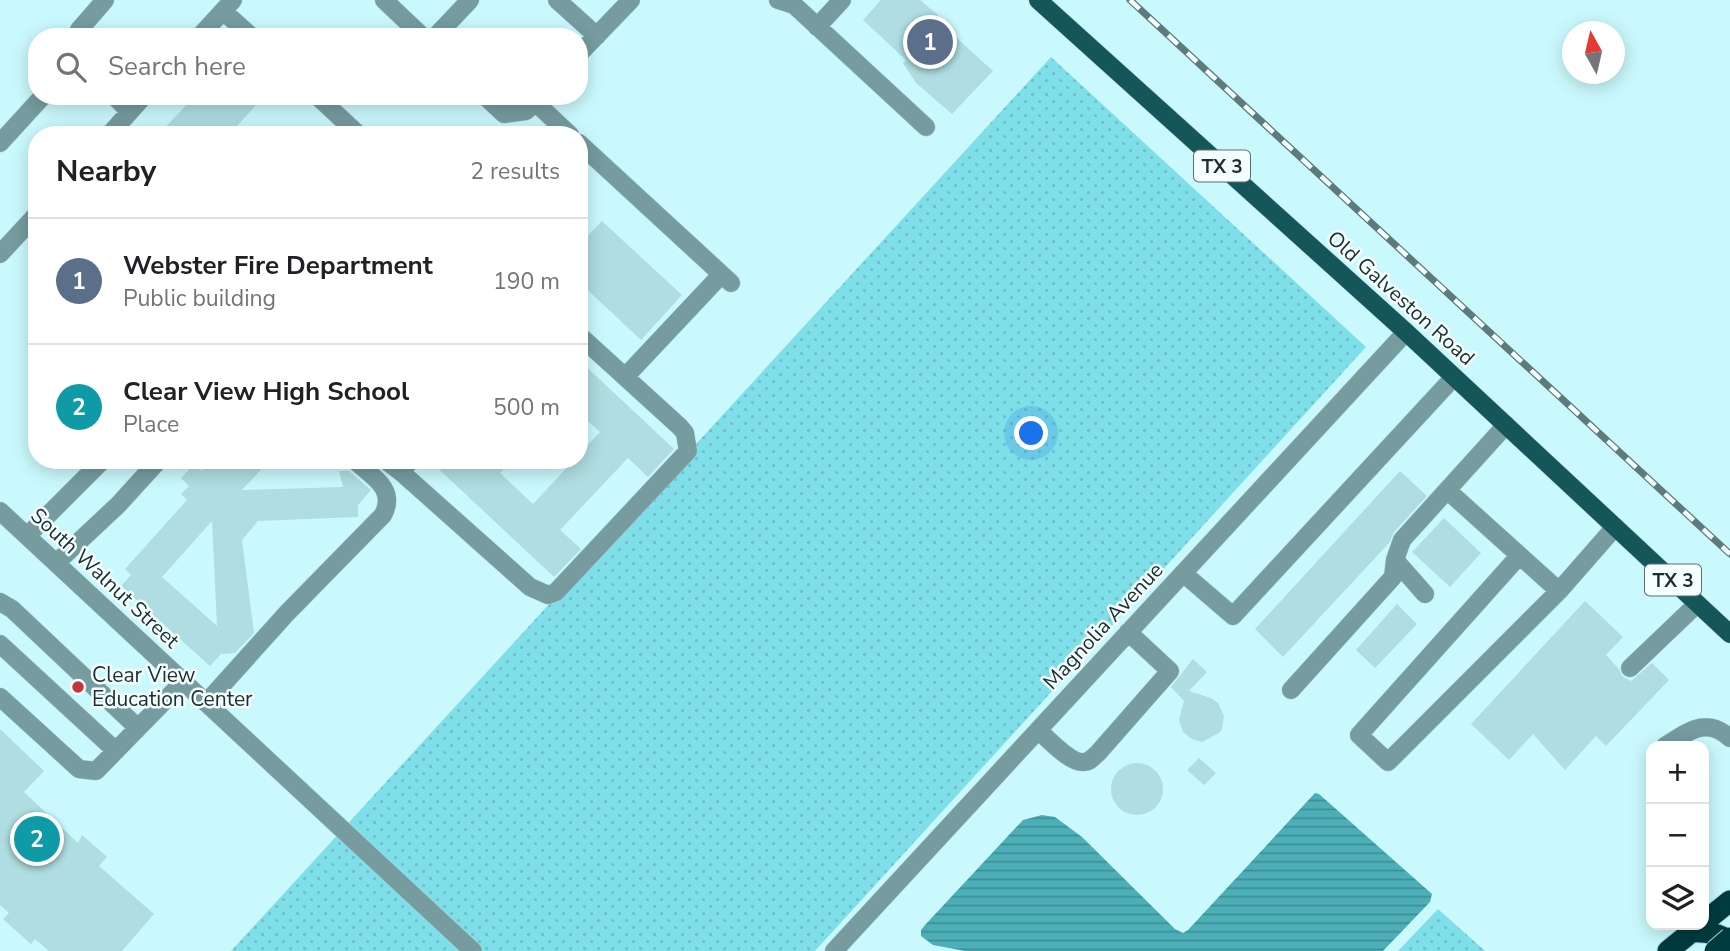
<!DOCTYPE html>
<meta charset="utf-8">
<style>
:root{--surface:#fff;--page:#f2f2f2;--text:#202124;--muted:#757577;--line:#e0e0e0;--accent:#d93025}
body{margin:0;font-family:"Nunito Sans",sans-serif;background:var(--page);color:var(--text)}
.controls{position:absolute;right:21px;bottom:21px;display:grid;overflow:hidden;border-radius:14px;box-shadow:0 4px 18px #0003}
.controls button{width:63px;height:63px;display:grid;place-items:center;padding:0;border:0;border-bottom:2px solid var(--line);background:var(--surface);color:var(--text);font:35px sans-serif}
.compass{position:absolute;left:1562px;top:21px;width:63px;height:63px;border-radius:50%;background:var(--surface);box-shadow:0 4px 18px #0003;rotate:352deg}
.you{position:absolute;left:1032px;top:434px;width:24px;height:24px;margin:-18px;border:5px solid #fff;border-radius:50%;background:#1a73e8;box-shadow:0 0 0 10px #1a73e833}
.badge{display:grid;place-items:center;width:46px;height:46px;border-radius:50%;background:var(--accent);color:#fff;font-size:23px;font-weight:700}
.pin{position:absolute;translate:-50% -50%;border:4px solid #fff;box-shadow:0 2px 7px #0006}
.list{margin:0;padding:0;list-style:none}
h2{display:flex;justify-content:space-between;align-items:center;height:91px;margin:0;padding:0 28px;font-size:30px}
h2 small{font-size:23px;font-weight:400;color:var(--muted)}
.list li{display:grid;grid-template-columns:46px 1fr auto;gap:21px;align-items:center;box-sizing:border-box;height:126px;padding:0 28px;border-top:2px solid var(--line)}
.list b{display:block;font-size:26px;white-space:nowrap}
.list p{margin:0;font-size:23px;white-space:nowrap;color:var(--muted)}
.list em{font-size:23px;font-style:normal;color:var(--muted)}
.icon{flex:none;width:38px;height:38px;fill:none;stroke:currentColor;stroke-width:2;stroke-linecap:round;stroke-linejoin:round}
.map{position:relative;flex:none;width:1730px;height:951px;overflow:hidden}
.search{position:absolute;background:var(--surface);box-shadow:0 4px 18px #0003;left:28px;top:28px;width:560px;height:77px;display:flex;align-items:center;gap:18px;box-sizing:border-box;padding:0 24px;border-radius:28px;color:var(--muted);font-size:26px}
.panel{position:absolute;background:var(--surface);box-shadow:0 4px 18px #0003;left:28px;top:126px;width:560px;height:343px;border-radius:28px}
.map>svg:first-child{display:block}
.grass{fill:url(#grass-dots)}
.water{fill:url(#water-rules)}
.building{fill:#afdde1;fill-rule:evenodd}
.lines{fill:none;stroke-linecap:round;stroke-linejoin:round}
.minor-casing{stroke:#abd4d8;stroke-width:19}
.major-casing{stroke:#abd4d8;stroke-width:19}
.highway-casing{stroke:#abd4d8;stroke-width:23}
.minor{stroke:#769c9f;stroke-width:18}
.major{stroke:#15565b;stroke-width:18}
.highway{stroke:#003b3f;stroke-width:21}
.rail-casing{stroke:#5d7a7d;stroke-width:7}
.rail{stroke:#f5fefe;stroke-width:4.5;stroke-dasharray:13;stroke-linecap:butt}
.highway-bridge-casing{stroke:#abd4d8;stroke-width:23;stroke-linecap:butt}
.highway-bridge{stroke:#003b3f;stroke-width:21}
.poi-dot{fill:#c5353c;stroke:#f5fefe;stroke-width:2.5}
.labels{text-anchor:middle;stroke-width:5;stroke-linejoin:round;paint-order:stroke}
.shield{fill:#f5fefe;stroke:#5d6c6e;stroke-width:2}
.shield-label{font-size:19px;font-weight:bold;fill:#1c2e30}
.street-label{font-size:21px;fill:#1c2e30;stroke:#f5fefe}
.poi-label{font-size:21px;fill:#1c2e30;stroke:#f5fefe;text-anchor:start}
</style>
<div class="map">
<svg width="1730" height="951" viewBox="0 0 1730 951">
<defs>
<pattern id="grass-dots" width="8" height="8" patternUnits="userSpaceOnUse" patternTransform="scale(1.75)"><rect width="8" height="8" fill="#7fdfe8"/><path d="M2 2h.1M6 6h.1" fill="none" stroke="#6dc0c7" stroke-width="1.8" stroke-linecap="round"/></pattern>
<pattern id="water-rules" width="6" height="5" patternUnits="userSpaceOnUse" patternTransform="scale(1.75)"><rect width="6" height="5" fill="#4cafb7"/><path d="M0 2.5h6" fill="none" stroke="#3e8f95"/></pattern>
</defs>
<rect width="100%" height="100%" fill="#caf9fd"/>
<path class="grass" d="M 1051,57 L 1366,347 L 815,951 L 231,951 Z
M 1438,909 L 1485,951 L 1398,951 Z"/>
<path class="water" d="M 1315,793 L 1319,794 L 1432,894 L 1430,902 L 1383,951 L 965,951 L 933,945 L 921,936 L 921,930 L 925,925 L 1023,820 L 1042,815 L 1055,817 L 1082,837 L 1175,929 L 1183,933 L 1188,930 Z"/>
<path class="building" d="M 881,0 L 920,0 L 938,15 L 936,19 L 993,71 L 952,114 L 916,83 L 903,63 L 906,60 L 863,20 Z
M 207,96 L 264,96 L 229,135 L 158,135 L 192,99 L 198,106 Z
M 602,221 L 682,295 L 641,340 L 579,282 L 579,245 Z
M 579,360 L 674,449 L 648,477 L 628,458 L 560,530 L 581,549 L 554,577 L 429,460 L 512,460 L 500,473 L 533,504 L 574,460 L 579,460 L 579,454 L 600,432 L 579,413 Z
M 224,460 L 270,460 L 242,490 L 343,487 L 339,471 L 349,471 L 371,490 L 358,505 L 358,517 L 258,521 L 242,540 L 254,633 L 235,653 L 221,654 L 210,666 L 121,586 L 131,575 L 125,569 L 187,500 L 181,494 L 189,486 L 181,478 L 195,463 L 202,471 L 210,461 L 217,468 ZM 212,521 L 217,626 L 162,577 Z
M 1400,471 L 1427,496 L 1394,532 L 1389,543 L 1283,657 L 1255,629 Z
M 1444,518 L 1481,553 L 1450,587 L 1412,552 Z
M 1585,601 L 1623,637 L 1606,655 L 1619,669 L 1622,676 L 1631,681 L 1652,663 L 1669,680 L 1606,746 L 1596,736 L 1565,770 L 1533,734 L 1509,760 L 1471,724 Z
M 1397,604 L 1417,624 L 1375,668 L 1356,650 Z
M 1193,659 L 1207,672 L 1189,691 L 1211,698 L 1218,703 L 1224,716 L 1222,729 L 1219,733 L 1202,742 L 1192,739 L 1183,732 L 1179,720 L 1184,701 L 1171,687 Z
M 0,729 L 44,771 L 24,792 L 78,843 L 82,835 L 107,857 L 99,866 L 154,914 L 122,951 L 49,951 L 35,939 L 31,944 L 3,919 L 9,913 L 0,905 Z
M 1199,758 L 1216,773 L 1204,785 L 1187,770 Z
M1111 789a26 26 0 1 1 52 0a26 26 0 1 1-52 0Z"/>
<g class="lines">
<g class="minor-casing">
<path id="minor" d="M 384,0 L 423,37
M 557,0 L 597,36
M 778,0 L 794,5 L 926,127
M 223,11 L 252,37
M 817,27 L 842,0
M 78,37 L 79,30 L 105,0
M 199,37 L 233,0
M 435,37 L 470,0
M 579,54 L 631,0
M 114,96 L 130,112
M 317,96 L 359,135
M 485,96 L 504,114 L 526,111 L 540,96
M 535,102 L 570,135
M 109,135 L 144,96
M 0,143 L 43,96
M 579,143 L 731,283
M 0,254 L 37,214
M 625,377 L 721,275
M 385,460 L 401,472
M 411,460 L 401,472 L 530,587 L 548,595 L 556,592 L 688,451 L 685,433 L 680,427 L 579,335
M 1447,490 L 1559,591
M 0,511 L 473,951
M 27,536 L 103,460
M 1519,556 L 1359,735 L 1388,762 L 1559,591 L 1615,527
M 1395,560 L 1425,594
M 56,563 L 118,505 L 159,460
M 1183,573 L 1233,616 L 1454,377
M 0,602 L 12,609 L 138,728
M 0,644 L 116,751
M 1630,668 L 1697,604
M 1291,690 L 1393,577 L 1395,560 L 1402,540 L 1506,425
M 0,697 L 79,769 L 96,771 L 183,682
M 206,703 L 287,613 L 383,515 C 397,489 372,476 354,460
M 1038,730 C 1048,739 1071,764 1084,762 C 1090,762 1093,757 1098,753 L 1170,671 L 1128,632
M 1665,746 C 1688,732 1706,716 1730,738
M 834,951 L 1406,332"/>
</g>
<g class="major-casing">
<path id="major" d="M 1038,0 L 1406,332 L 1730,634"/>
</g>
<g class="highway-casing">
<path id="highway" d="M 1704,922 L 1730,901
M 1691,932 C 1706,931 1718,933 1730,941
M 1668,951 L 1700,925"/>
</g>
<use href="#minor" class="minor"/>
<use href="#major" class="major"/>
<use href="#highway" class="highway"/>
<g class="rail-casing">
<path id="rail" d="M 1130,0 L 1730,554"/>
</g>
<use href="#rail" class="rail"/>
<g class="highway-bridge-casing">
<path id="highway-bridge" d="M 1715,951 L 1730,938"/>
</g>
<use href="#highway-bridge" class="highway-bridge"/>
</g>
<circle class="poi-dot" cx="78" cy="687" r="7"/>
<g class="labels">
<g class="shield">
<rect x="1194" y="150.5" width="56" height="31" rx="5"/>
<rect x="1645" y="564.5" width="56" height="31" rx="5"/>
</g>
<g class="shield-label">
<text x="1222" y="173">TX 3</text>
<text x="1673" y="587">TX 3</text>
</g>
<g class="street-label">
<text transform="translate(1401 298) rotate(42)" y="7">Old Galveston Road</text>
<text transform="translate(105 578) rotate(43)" y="7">South Walnut Street</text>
<text transform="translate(1103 626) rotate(-47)" y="7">Magnolia Avenue</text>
</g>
<g class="poi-label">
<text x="92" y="682">Clear View<tspan x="92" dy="24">Education Center</tspan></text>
</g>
</g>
</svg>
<div class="controls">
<button>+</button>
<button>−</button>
<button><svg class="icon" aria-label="layers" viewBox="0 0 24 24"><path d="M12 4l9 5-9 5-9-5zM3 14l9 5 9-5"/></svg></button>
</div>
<svg class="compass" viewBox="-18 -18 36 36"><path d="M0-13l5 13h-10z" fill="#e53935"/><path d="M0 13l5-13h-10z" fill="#757577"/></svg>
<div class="you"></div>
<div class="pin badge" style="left:930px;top:42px;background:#5c6f8a">1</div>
<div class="pin badge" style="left:37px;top:839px;background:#0f9aa8">2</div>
<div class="search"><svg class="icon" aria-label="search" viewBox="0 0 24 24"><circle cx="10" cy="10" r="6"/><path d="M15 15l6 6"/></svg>Search here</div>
<section class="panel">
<h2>Nearby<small>2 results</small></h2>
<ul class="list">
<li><span class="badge" style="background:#5c6f8a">1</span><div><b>Webster Fire Department</b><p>Public building</p></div><em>190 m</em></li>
<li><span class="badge" style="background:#0f9aa8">2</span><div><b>Clear View High School</b><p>Place</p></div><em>500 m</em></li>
</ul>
</section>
</div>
